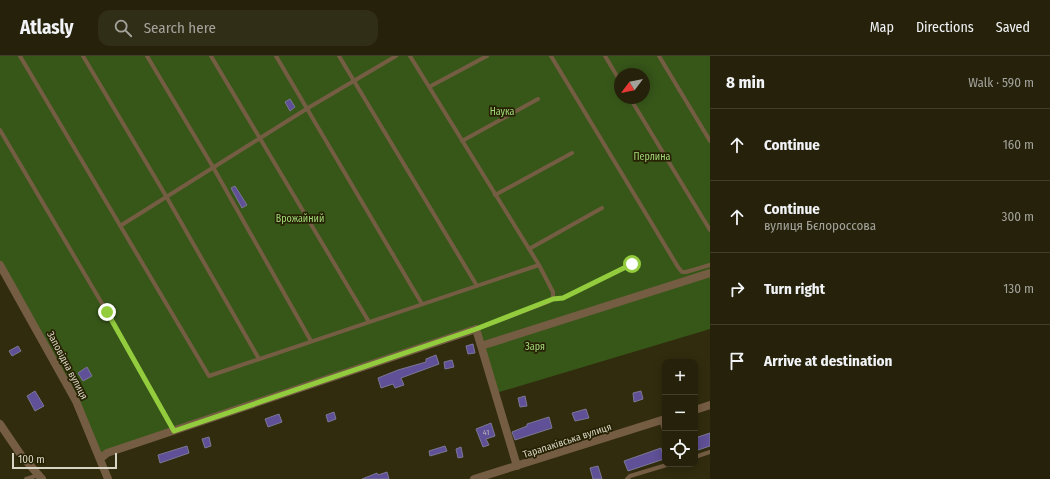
<!DOCTYPE html>
<meta charset="utf-8">
<style>
:root{--surface:#25210a;--page:#312e18;--text:#f1f3f6;--muted:#a3a39c;--line:#423e2b}
body{margin:0;font-family:"Fira Sans Condensed",sans-serif;background:var(--page);color:var(--text)}
.controls{position:absolute;right:12px;bottom:12px;display:grid;overflow:hidden;border-radius:8px;box-shadow:0 2px 10px #0003}
.controls button{width:36px;height:36px;display:grid;place-items:center;padding:0;border:0;border-bottom:1px solid var(--line);background:var(--surface);color:var(--text);font:20px sans-serif}
.compass{position:absolute;left:614px;top:12px;width:36px;height:36px;border-radius:50%;background:var(--surface);box-shadow:0 2px 10px #0003;rotate:238deg}
.scale{position:absolute;left:12px;bottom:10px;width:105px;box-sizing:border-box;padding-left:4px;border:2px solid #d8d5c4;border-top:0;font-size:11px;line-height:14px;white-space:nowrap;color:#d8d5c4;-webkit-text-stroke:3px #272204;paint-order:stroke}
.stop{position:absolute;width:12px;height:12px;margin:-9px;border:3px solid #93cd3e;border-radius:50%;background:#fff}
.stop.end{background:#93cd3e;border-color:#fff;box-shadow:0 1px 4px #0008}
.list{margin:0;padding:0;list-style:none}
h2{display:flex;justify-content:space-between;align-items:center;height:52px;margin:0;padding:0 16px;font-size:17px}
h2 small{font-size:13px;font-weight:400;color:var(--muted)}
.list li{display:grid;grid-template-columns:26px 1fr auto;gap:12px;align-items:center;box-sizing:border-box;height:72px;padding:0 16px;border-top:1px solid var(--line)}
.list b{display:block;font-size:15px;white-space:nowrap}
.list p{margin:0;font-size:13px;white-space:nowrap;color:var(--muted)}
.list em{font-size:13px;font-style:normal;color:var(--muted)}
.icon{flex:none;width:22px;height:22px;fill:none;stroke:currentColor;stroke-width:2;stroke-linecap:round;stroke-linejoin:round}
.map{position:relative;flex:none;width:710px;height:423px;overflow:hidden}
header{display:flex;align-items:center;gap:24px;box-sizing:border-box;height:56px;padding:0 20px;background:var(--surface);border-bottom:1px solid var(--line)}
header strong{font-size:19px}
nav{display:flex;gap:22px;margin-inline-start:auto;font-size:14px}
.search{width:280px;height:36px;background:var(--page);display:flex;align-items:center;gap:10px;box-sizing:border-box;padding:0 14px;border-radius:12px;color:var(--muted);font-size:15px}
main{display:flex}
aside{flex:1;background:var(--surface)}
.map>svg:first-child{display:block}
.green{fill:#375719;fill-rule:evenodd}
.building{fill:#5f5097;stroke:#7b7795}
.lines{fill:none;stroke-linecap:round;stroke-linejoin:round}
.lane{stroke:#755d43;stroke-width:4}
.street{stroke:#755d43;stroke-width:8}
.route{stroke:#93cd3e;stroke-width:5}
.labels{text-anchor:middle;stroke-width:3.5;stroke-linejoin:round;paint-order:stroke}
.number-label{font-size:8px;fill:#bab4b9}
.park-label{font-size:10px;fill:#a1d977;stroke:#272204}
.street-label{font-size:10px;fill:#d8d5c4;stroke:#272204}
</style>
<header>
<strong>Atlasly</strong>
<div class="search"><svg class="icon" aria-label="search" viewBox="0 0 24 24"><circle cx="10" cy="10" r="6"/><path d="M15 15l6 6"/></svg>Search here</div>
<nav><a>Map</a><a>Directions</a><a>Saved</a></nav>
</header>
<main>
<div class="map">
<svg width="710" height="423" viewBox="0 0 710 423">
<rect width="100%" height="100%" fill="#312c0e"/>
<path class="green" d="M 0,0 L 710,0 L 710,273 L 496,337 L 478,273 L 100,403 L 91,377 L 0,209 ZM 620,18 L 644,18 L 644,42 L 620,42 Z"/>
<path class="building" d="M 290,43 L 295,51 L 290,55 L 285,46 Z
M 235,130 L 247,149 L 242,152 L 231,132 Z
M 473,288 L 475,297 L 468,298 L 466,290 Z
M 18,290 L 21,295 L 12,300 L 9,295 Z
M 436,299 L 439,308 L 401,322 L 404,329 L 395,332 L 393,328 L 381,332 L 378,322 L 398,314 L 426,306 L 426,303 Z
M 452,304 L 454,311 L 445,313 L 444,306 Z
M 87,311 L 92,320 L 83,325 L 78,317 Z
M 35,335 L 44,350 L 35,355 L 27,340 Z
M 641,335 L 643,343 L 634,346 L 633,337 Z
M 525,340 L 527,350 L 520,351 L 518,342 Z
M 586,353 L 589,362 L 575,365 L 572,357 Z
M 334,356 L 336,363 L 328,366 L 326,359 Z
M 279,358 L 282,366 L 268,371 L 265,363 Z
M 549,361 L 552,372 L 515,384 L 512,376 L 527,370 L 527,368 Z
M 491,367 L 495,380 L 486,383 L 489,389 L 483,391 L 476,373 Z
M 710,377 L 710,390 L 695,395 L 695,382 Z
M 209,381 L 211,390 L 205,392 L 202,383 Z
M 187,390 L 189,397 L 160,407 L 158,399 Z
M 445,390 L 447,395 L 430,400 L 429,395 Z
M 461,391 L 463,401 L 458,402 L 456,393 Z
M 661,392 L 664,403 L 628,415 L 624,405 Z
M 598,410 L 602,423 L 593,423 L 590,412 Z
M 387,416 L 389,423 L 362,423 L 377,417 L 378,419 Z"/>
<g class="lines">
<path class="lane" d="M 20,0 L 209,320 L 539,209
M 83,0 L 166,140 L 259,303
M 147,0 L 213,111 L 311,285
M 211,0 L 369,266
M 276,0 L 422,248
M 339,0 L 477,230
M 410,0 L 539,209 L 553,236 L 553,243 L 548,246 L 476,273
M 551,0 L 678,211 L 682,216 L 686,216 L 710,209
M 605,0 L 620,25
M 659,0 L 710,85
M 429,31 L 487,0
M 630,42 L 710,174
M 0,74 L 107,256 L 174,375
M 462,85 L 538,43
M 495,139 L 572,97
M 120,170 L 308,52 L 396,0
M 529,193 L 602,152
M 553,243 L 563,242 L 632,208
M 661,364 L 665,377
M 695,401 L 710,396
M 26,423 L 39,419
M 627,423 L 630,420 L 670,408"/>
<path class="street" d="M 0,209 L 76,345 L 108,423
M 481,290 L 710,217
M 695,354 L 710,349
M 0,368 L 21,399 L 42,423
M 100,403 L 107,397 L 476,273 L 517,410
M 474,423 L 665,363"/>
</g>
<g class="lines">
<path class="route" d="M 107,256 L 174,375 L 476,273 L 553,243 L 563,242 L 632,208"/>
</g>
<g class="labels">
<g class="number-label">
<text x="486" y="379">41</text>
</g>
<g class="park-label">
<text x="502" y="59">Наука</text>
<text x="652" y="104">Перлина</text>
<text x="300" y="166">Врожайний</text>
<text x="535" y="294">Заря</text>
</g>
<g class="street-label">
<text transform="translate(68 309) rotate(62)" y="4">Заповідна вулиця</text>
<text transform="translate(567 384) rotate(-18)" y="4">Тарапаківська вулиця</text>
</g>
</g>
</svg>
<div class="controls">
<button>+</button>
<button>−</button>
<button><svg class="icon" aria-label="locate" viewBox="0 0 24 24"><circle cx="12" cy="12" r="6"/><path d="M12 2v4M12 18v4M2 12h4M18 12h4"/></svg></button>
</div>
<svg class="compass" viewBox="-18 -18 36 36"><path d="M0-13l5 13h-10z" fill="#e53935"/><path d="M0 13l5-13h-10z" fill="#a3a39c"/></svg>
<div class="scale">100 m</div>
<div class="stop" style="left:632px;top:208px"></div>
<div class="stop end" style="left:107px;top:256px"></div>
</div>
<aside>
<h2>8 min<small>Walk · 590 m</small></h2>
<ul class="list">
<li><svg class="icon" aria-label="ahead" viewBox="0 0 24 24"><path d="M12 20V5M6 11l6-6 6 6"/></svg><div><b>Continue</b></div><em>160 m</em></li>
<li><svg class="icon" aria-label="ahead" viewBox="0 0 24 24"><path d="M12 20V5M6 11l6-6 6 6"/></svg><div><b>Continue</b><p>вулиця Бєлороссова</p></div><em>300 m</em></li>
<li><svg class="icon" aria-label="right" viewBox="0 0 24 24"><path d="M7 20v-9h11M14 6l5 5-5 5"/></svg><div><b>Turn right</b></div><em>130 m</em></li>
<li><svg class="icon" aria-label="arrive" viewBox="0 0 24 24"><path d="M6 21V4h12l-3 4 3 4H6"/></svg><div><b>Arrive at destination</b></div></li>
</ul>
</aside>
</main>
